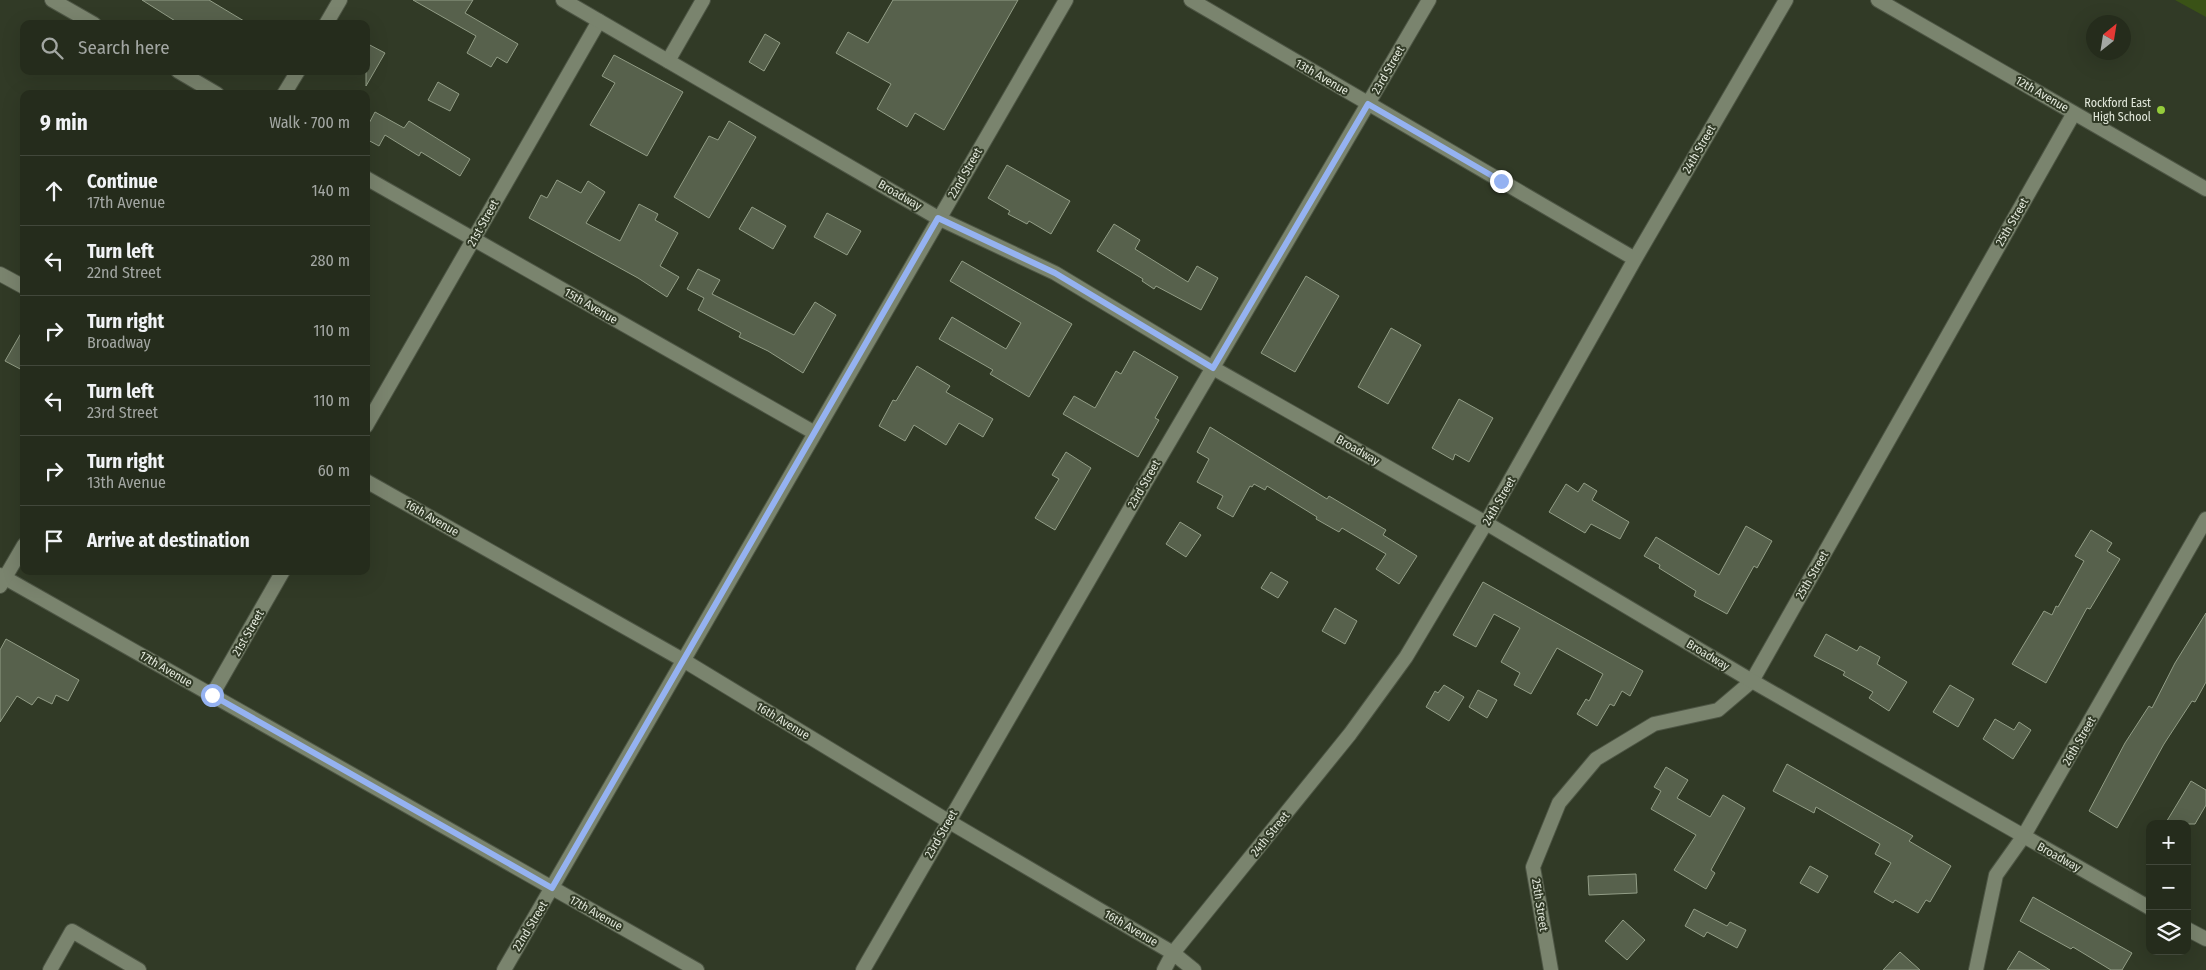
<!DOCTYPE html>
<meta charset="utf-8">
<style>
:root{--surface:#252c1c;--page:#313829;--text:#f1f3f6;--muted:#a3a7a3;--line:#42483b}
body{margin:0;font-family:"Fira Sans Condensed",sans-serif;background:var(--page);color:var(--text)}
.controls{position:absolute;right:15px;bottom:15px;display:grid;overflow:hidden;border-radius:10px;box-shadow:0 5px 20px #0002}
.controls button{width:45px;height:45px;display:grid;place-items:center;padding:0;border:0;border-bottom:1px solid var(--line);background:var(--surface);color:var(--text);font:25px sans-serif}
.compass{position:absolute;left:2086px;top:15px;width:45px;height:45px;border-radius:50%;background:var(--surface);box-shadow:0 5px 20px #0002;rotate:30deg}
.stop{position:absolute;width:15px;height:15px;margin:-11px;border:4px solid #95b2f1;border-radius:50%;background:#fff}
.stop.end{background:#95b2f1;border-color:#fff;box-shadow:0 1px 5px #0008}
.list{margin:0;padding:0;list-style:none}
h2{display:flex;justify-content:space-between;align-items:center;height:65px;margin:0;padding:0 20px;font-size:21px}
h2 small{font-size:16px;font-weight:400;color:var(--muted)}
.list li{display:grid;grid-template-columns:32px 1fr auto;gap:15px;align-items:center;box-sizing:border-box;height:70px;padding:0 20px;border-top:1px solid var(--line)}
.list b{display:block;font-size:19px;white-space:nowrap}
.list p{margin:0;font-size:16px;white-space:nowrap;color:var(--muted)}
.list em{font-size:16px;font-style:normal;color:var(--muted)}
.icon{flex:none;width:28px;height:28px;fill:none;stroke:currentColor;stroke-width:2;stroke-linecap:round;stroke-linejoin:round}
.map{position:relative;flex:none;width:2206px;height:970px;overflow:hidden}
.search{position:absolute;background:var(--surface);box-shadow:0 5px 20px #0002;left:20px;top:20px;width:350px;height:55px;display:flex;align-items:center;gap:12px;box-sizing:border-box;padding:0 18px;border-radius:10px;color:var(--muted);font-size:19px}
.panel{position:absolute;background:var(--surface);box-shadow:0 5px 20px #0002;left:20px;top:90px;width:350px;height:485px;border-radius:10px}
.map>svg:first-child{display:block}
.green{fill:#3a5216}
.building{fill:#57614c;stroke:#929d86}
.lines{fill:none;stroke-linecap:round;stroke-linejoin:round}
.minor-casing{stroke:#4d5544;stroke-width:16}
.tertiary-casing{stroke:#4d5544;stroke-width:16}
.secondary-casing{stroke:#4d5544;stroke-width:16}
.minor{stroke:#7a846e;stroke-width:14}
.tertiary{stroke:#7a846e;stroke-width:14}
.secondary{stroke:#7a846e;stroke-width:14}
.route{stroke:#95b2f1;stroke-width:6}
.poi-dot{fill:#95cc3b;stroke:#313a26;stroke-width:2}
.labels{text-anchor:middle;stroke-width:4;stroke-linejoin:round;paint-order:stroke}
.street-label{font-size:12px;fill:#e2e8db;stroke:#313a26}
.poi-label{font-size:12px;fill:#e2e8db;stroke:#313a26;text-anchor:end}
</style>
<div class="map">
<svg width="2206" height="970" viewBox="0 0 2206 970">
<rect width="100%" height="100%" fill="#313a26"/>
<path class="green" d="M 2175,0 L 2206,0 L 2206,17 Z"/>
<path class="building" d="M 142,0 L 209,0 L 249,24 L 180,24 Z
M 413,0 L 473,0 L 465,13 L 518,44 L 507,63 L 497,57 L 491,67 L 467,53 L 476,36 Z
M 893,0 L 1018,0 L 944,130 L 915,113 L 907,127 L 877,109 L 891,84 L 836,53 L 848,32 L 868,43 Z
M 765,34 L 780,43 L 764,71 L 749,62 Z
M 366,43 L 385,53 L 366,86 Z
M 614,55 L 683,92 L 647,156 L 590,125 L 615,83 L 602,76 Z
M 438,82 L 459,94 L 450,111 L 428,100 Z
M 375,112 L 404,128 L 409,121 L 470,159 L 460,176 L 421,152 L 419,156 L 385,135 L 379,146 L 366,139 L 366,129 Z
M 729,121 L 756,137 L 709,218 L 674,197 L 709,136 L 718,140 Z
M 1007,165 L 1070,201 L 1051,234 L 1029,221 L 1027,224 L 1008,214 L 1010,211 L 988,198 Z
M 557,180 L 581,193 L 588,181 L 605,192 L 586,223 L 620,241 L 639,204 L 658,214 L 655,220 L 678,233 L 660,266 L 679,277 L 667,297 L 638,278 L 529,218 L 541,195 L 547,198 Z
M 752,207 L 786,226 L 773,249 L 739,229 Z
M 827,213 L 861,231 L 847,255 L 814,237 Z
M 1114,224 L 1140,240 L 1135,249 L 1188,282 L 1197,266 L 1218,278 L 1201,310 L 1156,286 L 1154,289 L 1142,281 L 1143,279 L 1097,251 Z
M 962,261 L 1072,324 L 1029,397 L 990,374 L 993,370 L 939,339 L 952,317 L 1006,349 L 1021,323 L 950,281 Z
M 698,269 L 720,280 L 712,294 L 794,335 L 815,302 L 836,315 L 803,373 L 768,351 L 739,337 L 741,333 L 698,310 L 704,298 L 687,289 Z
M 1306,276 L 1339,296 L 1295,372 L 1261,353 Z
M 24,328 L 24,371 L 5,361 Z
M 1391,328 L 1421,345 L 1388,404 L 1358,387 Z
M 1134,351 L 1178,377 L 1155,418 L 1159,420 L 1138,457 L 1063,414 L 1074,396 L 1095,408 L 1116,371 L 1121,374 Z
M 917,366 L 950,386 L 946,392 L 993,419 L 983,437 L 959,423 L 946,445 L 914,425 L 905,441 L 879,426 L 893,400 L 896,401 Z
M 1459,399 L 1493,418 L 1469,462 L 1455,454 L 1453,460 L 1432,448 Z
M 1210,427 L 1327,499 L 1329,496 L 1386,530 L 1383,535 L 1417,556 L 1399,584 L 1376,569 L 1386,554 L 1342,528 L 1339,532 L 1316,519 L 1317,517 L 1267,486 L 1265,490 L 1254,484 L 1252,487 L 1250,486 L 1233,517 L 1217,508 L 1223,496 L 1197,482 L 1209,459 L 1197,452 Z
M 1066,452 L 1091,468 L 1055,530 L 1035,518 L 1059,479 L 1052,475 Z
M 1584,483 L 1597,491 L 1592,500 L 1629,522 L 1620,539 L 1591,524 L 1585,533 L 1549,512 L 1566,484 L 1578,492 Z
M 1180,522 L 1201,535 L 1186,557 L 1166,544 Z
M 1746,526 L 1772,541 L 1757,568 L 1754,566 L 1727,614 L 1694,596 L 1696,591 L 1659,568 L 1660,565 L 1644,556 L 1656,537 L 1719,575 Z
M 2091,530 L 2112,543 L 2107,551 L 2120,559 L 2090,609 L 2087,608 L 2046,683 L 2012,664 L 2044,611 L 2052,615 L 2056,606 L 2058,607 L 2084,561 L 2075,556 Z
M 1271,572 L 1288,582 L 1278,598 L 1261,588 Z
M 1483,582 L 1643,671 L 1630,696 L 1622,691 L 1614,706 L 1610,704 L 1597,726 L 1577,714 L 1586,699 L 1589,701 L 1603,674 L 1557,648 L 1531,694 L 1514,685 L 1520,673 L 1501,662 L 1520,628 L 1494,614 L 1476,647 L 1453,635 Z
M 1335,608 L 1357,621 L 1345,644 L 1322,631 Z
M 2206,613 L 2206,682 L 2195,702 L 2192,701 L 2164,744 L 2117,828 L 2089,811 L 2125,743 L 2149,706 L 2152,708 L 2175,663 Z
M 1826,634 L 1857,651 L 1860,646 L 1880,657 L 1877,664 L 1907,682 L 1889,711 L 1869,698 L 1873,692 L 1843,675 L 1845,672 L 1814,656 Z
M 6,639 L 79,680 L 68,701 L 56,695 L 52,704 L 38,697 L 32,705 L 17,696 L 0,722 L 0,650 Z
M 1444,685 L 1464,697 L 1449,721 L 1426,707 L 1435,691 L 1438,693 Z
M 1950,685 L 1974,699 L 1958,727 L 1933,712 Z
M 1478,690 L 1497,700 L 1487,718 L 1469,707 Z
M 1995,719 L 2014,730 L 2019,722 L 2031,730 L 2013,759 L 1983,739 Z
M 1787,764 L 1913,836 L 1909,841 L 1951,866 L 1930,902 L 1926,900 L 1918,913 L 1895,900 L 1893,903 L 1874,892 L 1891,863 L 1875,854 L 1880,844 L 1816,807 L 1814,813 L 1773,791 Z
M 1666,767 L 1688,780 L 1677,798 L 1710,817 L 1723,795 L 1745,808 L 1711,870 L 1715,873 L 1706,889 L 1674,870 L 1696,835 L 1651,809 L 1661,791 L 1654,787 Z
M 2191,781 L 2206,790 L 2206,805 L 2195,824 L 2165,824 Z
M 1810,866 L 1828,876 L 1818,893 L 1800,883 Z
M 1636,874 L 1637,893 L 1589,895 L 1588,876 Z
M 2033,897 L 2132,953 L 2122,970 L 2111,970 L 2073,947 L 2071,949 L 2020,921 Z
M 1694,909 L 1727,926 L 1730,922 L 1746,930 L 1737,948 L 1707,932 L 1704,937 L 1685,926 Z
M 1623,920 L 1645,940 L 1627,960 L 1605,941 Z
M 2019,951 L 2050,970 L 2007,970 Z
M 1900,952 L 1920,970 L 1883,970 Z"/>
<g class="lines">
<g class="minor-casing">
<path id="minor" d="M 52,0 L 94,24
M 1191,0 L 1635,259
M 1878,0 L 2206,189
M 668,61 L 703,0
M 178,71 L 217,94
M 366,178 L 815,433
M 0,274 L 24,287
M 366,426 L 599,21
M 366,481 L 683,660 L 948,821 L 1173,953 L 1194,970
M 0,575 L 697,970
M 212,695 L 283,571
M 50,970 L 72,931 L 139,970
M 504,970 L 1066,0
M 863,970 L 1145,483 L 1429,0
M 1164,970 L 1173,953 L 1350,734 L 1406,657 L 1486,523 L 1635,259 L 1786,0
M 1551,970 L 1533,867 L 1559,803 L 1596,759 L 1654,724 L 1718,710 L 1752,681 L 2074,113
M 1976,970 L 1996,875 L 2023,837 L 2206,519"/>
</g>
<g class="tertiary-casing">
<path id="tertiary" d="M 326,24 L 340,0
M 284,94 L 298,71
M 0,586 L 24,545"/>
</g>
<g class="secondary-casing">
<path id="secondary" d="M 563,0 L 938,218 L 1055,273 L 1213,368 L 1486,523 L 1752,681 L 2150,908
M 2187,929 L 2206,939"/>
</g>
<use href="#minor" class="minor"/>
<use href="#tertiary" class="tertiary"/>
<use href="#secondary" class="secondary"/>
</g>
<g class="lines">
<path class="route" d="M 212,695 L 552,888 L 938,218 L 1055,273 L 1213,368 L 1368,104 L 1501,181"/>
</g>
<circle class="poi-dot" cx="2161" cy="110" r="5"/>
<g class="labels">
<g class="street-label">
<text transform="translate(1388 70) rotate(-60)" y="4">23rd Street</text>
<text transform="translate(1322 77) rotate(30)" y="4">13th Avenue</text>
<text transform="translate(2042 94) rotate(30)" y="4">12th Avenue</text>
<text transform="translate(1699 149) rotate(-60)" y="4">24th Street</text>
<text transform="translate(965 173) rotate(-60)" y="4">22nd Street</text>
<text transform="translate(900 195) rotate(30)" y="4">Broadway</text>
<text transform="translate(2012 222) rotate(-60)" y="4">25th Street</text>
<text transform="translate(483 223) rotate(-61)" y="4">21st Street</text>
<text transform="translate(591 306) rotate(30)" y="4">15th Avenue</text>
<text transform="translate(1358 450) rotate(30)" y="4">Broadway</text>
<text transform="translate(1144 484) rotate(-60)" y="4">23rd Street</text>
<text transform="translate(1499 501) rotate(-60)" y="4">24th Street</text>
<text transform="translate(432 518) rotate(30)" y="4">16th Avenue</text>
<text transform="translate(1812 575) rotate(-60)" y="4">25th Street</text>
<text transform="translate(248 633) rotate(-60)" y="4">21st Street</text>
<text transform="translate(1708 655) rotate(31)" y="4">Broadway</text>
<text transform="translate(166 669) rotate(30)" y="4">17th Avenue</text>
<text transform="translate(783 721) rotate(31)" y="4">16th Avenue</text>
<text transform="translate(2079 741) rotate(-60)" y="4">26th Street</text>
<text transform="translate(941 834) rotate(-60)" y="4">23rd Street</text>
<text transform="translate(1270 834) rotate(-51)" y="4">24th Street</text>
<text transform="translate(2059 857) rotate(29)" y="4">Broadway</text>
<text transform="translate(1540 905) rotate(81)" y="4">25th Street</text>
<text transform="translate(596 913) rotate(29)" y="4">17th Avenue</text>
<text transform="translate(530 926) rotate(-59)" y="4">22nd Street</text>
<text transform="translate(1131 928) rotate(30)" y="4">16th Avenue</text>
</g>
<g class="poi-label">
<text x="2151" y="107">Rockford East<tspan x="2151" dy="14">High School</tspan></text>
</g>
</g>
</svg>
<div class="controls">
<button>+</button>
<button>−</button>
<button><svg class="icon" aria-label="layers" viewBox="0 0 24 24"><path d="M12 4l9 5-9 5-9-5zM3 14l9 5 9-5"/></svg></button>
</div>
<svg class="compass" viewBox="-18 -18 36 36"><path d="M0-13l5 13h-10z" fill="#e53935"/><path d="M0 13l5-13h-10z" fill="#a3a7a3"/></svg>
<div class="stop" style="left:212px;top:695px"></div>
<div class="stop end" style="left:1501px;top:181px"></div>
<div class="search"><svg class="icon" aria-label="search" viewBox="0 0 24 24"><circle cx="10" cy="10" r="6"/><path d="M15 15l6 6"/></svg>Search here</div>
<section class="panel">
<h2>9 min<small>Walk · 700 m</small></h2>
<ul class="list">
<li><svg class="icon" aria-label="ahead" viewBox="0 0 24 24"><path d="M12 20V5M6 11l6-6 6 6"/></svg><div><b>Continue</b><p>17th Avenue</p></div><em>140 m</em></li>
<li><svg class="icon" aria-label="left" viewBox="0 0 24 24"><path d="M17 20v-9H6M10 6l-5 5 5 5"/></svg><div><b>Turn left</b><p>22nd Street</p></div><em>280 m</em></li>
<li><svg class="icon" aria-label="right" viewBox="0 0 24 24"><path d="M7 20v-9h11M14 6l5 5-5 5"/></svg><div><b>Turn right</b><p>Broadway</p></div><em>110 m</em></li>
<li><svg class="icon" aria-label="left" viewBox="0 0 24 24"><path d="M17 20v-9H6M10 6l-5 5 5 5"/></svg><div><b>Turn left</b><p>23rd Street</p></div><em>110 m</em></li>
<li><svg class="icon" aria-label="right" viewBox="0 0 24 24"><path d="M7 20v-9h11M14 6l5 5-5 5"/></svg><div><b>Turn right</b><p>13th Avenue</p></div><em>60 m</em></li>
<li><svg class="icon" aria-label="arrive" viewBox="0 0 24 24"><path d="M6 21V4h12l-3 4 3 4H6"/></svg><div><b>Arrive at destination</b></div></li>
</ul>
</section>
</div>
